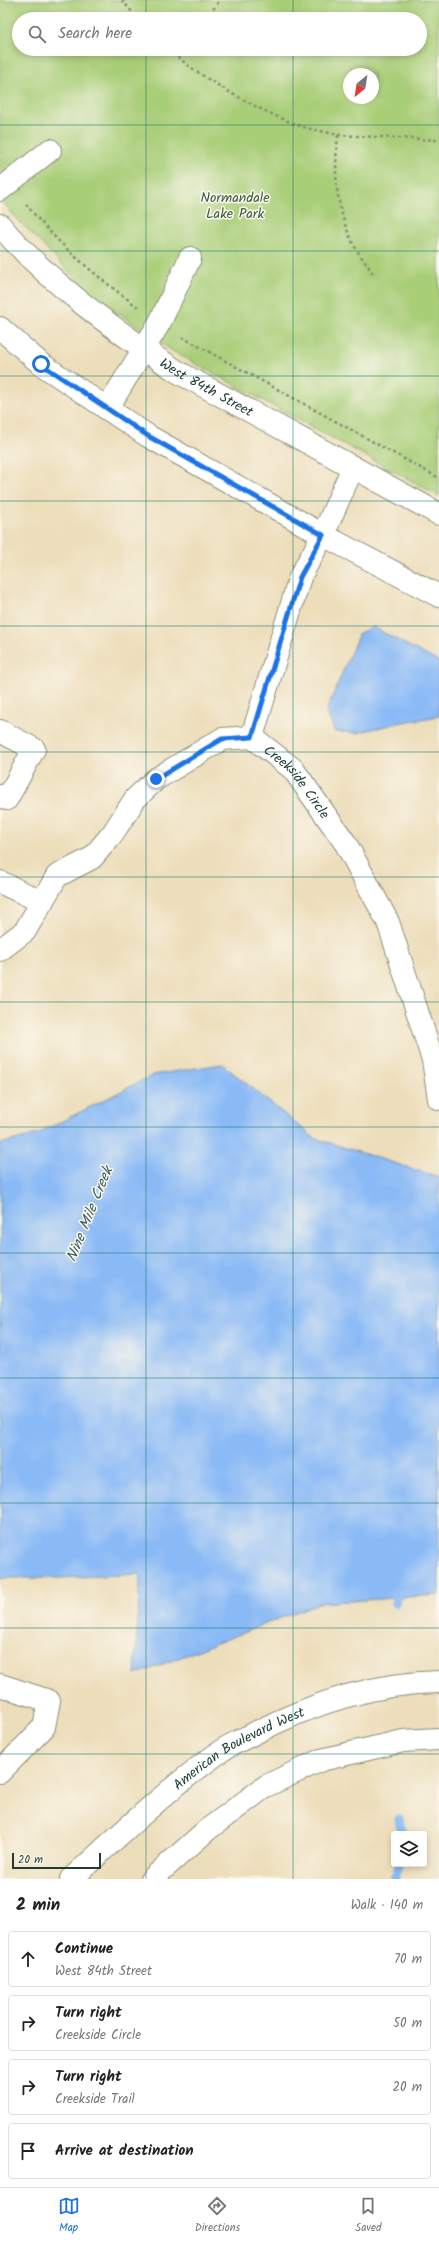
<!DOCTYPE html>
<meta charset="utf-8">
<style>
:root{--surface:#fff;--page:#f2f2f2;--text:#222;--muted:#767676;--line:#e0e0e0;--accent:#1a73e8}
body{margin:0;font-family:Kalam,sans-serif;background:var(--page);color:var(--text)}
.controls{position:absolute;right:12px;bottom:12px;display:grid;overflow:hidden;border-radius:4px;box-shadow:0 2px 6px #0003}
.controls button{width:36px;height:36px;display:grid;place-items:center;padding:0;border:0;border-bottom:1px solid var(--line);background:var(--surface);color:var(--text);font:20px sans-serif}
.compass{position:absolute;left:343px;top:68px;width:36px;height:36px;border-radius:50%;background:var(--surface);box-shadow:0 2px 6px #0003;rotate:210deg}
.scale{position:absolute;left:12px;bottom:10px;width:89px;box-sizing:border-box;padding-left:4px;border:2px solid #1f3d34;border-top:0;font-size:11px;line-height:14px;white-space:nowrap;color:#1f3d34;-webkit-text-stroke:3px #fbf7ec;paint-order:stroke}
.stop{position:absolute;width:12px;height:12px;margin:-9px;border:3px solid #1a73e8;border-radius:50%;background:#fff}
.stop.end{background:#1a73e8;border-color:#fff;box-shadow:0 1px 4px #0008}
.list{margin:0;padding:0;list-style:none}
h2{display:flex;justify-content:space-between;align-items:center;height:52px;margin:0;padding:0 16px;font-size:17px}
h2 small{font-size:13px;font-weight:400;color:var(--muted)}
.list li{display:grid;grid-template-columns:26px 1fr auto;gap:12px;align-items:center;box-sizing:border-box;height:56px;margin:0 8px 8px;padding:0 8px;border:1px solid var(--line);border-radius:4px}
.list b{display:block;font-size:15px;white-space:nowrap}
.list p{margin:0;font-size:13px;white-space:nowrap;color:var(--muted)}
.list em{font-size:13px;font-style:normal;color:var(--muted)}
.icon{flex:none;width:22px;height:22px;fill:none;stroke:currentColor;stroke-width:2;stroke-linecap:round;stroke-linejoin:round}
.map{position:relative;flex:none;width:439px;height:1879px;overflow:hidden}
.search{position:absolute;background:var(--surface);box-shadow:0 2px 6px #0003;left:12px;right:12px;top:12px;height:44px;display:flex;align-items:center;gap:10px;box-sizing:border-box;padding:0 14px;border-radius:22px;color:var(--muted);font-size:15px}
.sheet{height:308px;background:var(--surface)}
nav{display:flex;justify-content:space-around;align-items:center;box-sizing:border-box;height:56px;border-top:1px solid var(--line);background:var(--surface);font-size:11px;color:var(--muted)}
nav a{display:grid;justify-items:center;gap:2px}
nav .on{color:var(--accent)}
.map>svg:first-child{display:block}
.green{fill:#a9ce78;stroke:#648656;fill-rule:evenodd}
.water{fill:#8abaf6;stroke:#547c95}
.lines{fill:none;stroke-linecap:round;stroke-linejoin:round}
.stream{stroke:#8abaf6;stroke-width:9}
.minor-casing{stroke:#868e78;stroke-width:24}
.path{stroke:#868e78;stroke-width:2.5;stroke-dasharray:3 3;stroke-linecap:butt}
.minor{stroke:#fff;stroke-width:22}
.route{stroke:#1a73e8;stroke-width:5}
.grid{fill:none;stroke:#0f766e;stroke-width:1;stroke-opacity:0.55}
.labels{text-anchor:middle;stroke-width:3;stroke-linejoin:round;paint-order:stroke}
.park-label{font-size:14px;fill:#3b5a42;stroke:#fbf7ec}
.street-label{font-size:14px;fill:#1f3d34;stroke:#fbf7ec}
.water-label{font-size:15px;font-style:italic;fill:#3a5c64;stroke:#fbf7ec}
</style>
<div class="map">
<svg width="439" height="1879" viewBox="0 0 439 1879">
<rect width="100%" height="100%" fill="#fbf7ec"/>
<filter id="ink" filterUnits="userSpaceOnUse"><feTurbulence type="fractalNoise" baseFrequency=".025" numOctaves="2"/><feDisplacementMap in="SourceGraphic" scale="8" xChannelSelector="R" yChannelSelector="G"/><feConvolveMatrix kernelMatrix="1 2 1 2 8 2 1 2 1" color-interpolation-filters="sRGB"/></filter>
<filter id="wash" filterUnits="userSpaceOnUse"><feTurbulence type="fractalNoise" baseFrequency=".012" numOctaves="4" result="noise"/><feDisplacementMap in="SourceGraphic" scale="16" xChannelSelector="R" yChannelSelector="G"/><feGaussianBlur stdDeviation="0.9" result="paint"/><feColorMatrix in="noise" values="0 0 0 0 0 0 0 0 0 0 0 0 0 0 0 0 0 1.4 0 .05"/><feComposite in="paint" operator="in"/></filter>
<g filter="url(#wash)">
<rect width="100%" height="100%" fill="#eddebb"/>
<path class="green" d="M 0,0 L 439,0 L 439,496 L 174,352 L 90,293 L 16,218 L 0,198 ZM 19,19 L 420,19 L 420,49 L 19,49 ZM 349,74 L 373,74 L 373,98 L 349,98 Z"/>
<path class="water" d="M 373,627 L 439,662 L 439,716 L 403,722 L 356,733 L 335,732 L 326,712 L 359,633 Z
M 222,1064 L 314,1138 L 439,1177 L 439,1595 L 319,1603 L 135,1675 L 140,1574 L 60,1578 L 0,1578 L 0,1144 L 37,1134 L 153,1075 Z"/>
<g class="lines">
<path class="stream" d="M 395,1603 L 401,1587
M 399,1819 L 402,1834
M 394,1879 L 400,1864"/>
</g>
</g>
<g filter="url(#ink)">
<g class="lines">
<g class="minor-casing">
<g id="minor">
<path d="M 0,190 L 50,150"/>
<path id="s1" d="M 0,225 C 46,281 117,332 178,372 L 439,514"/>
<path d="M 0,328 L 41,364 L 148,436 L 323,535 L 439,596"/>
<path d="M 107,409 L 160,322 L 190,258"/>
<path d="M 0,731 L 34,749 L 7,799 L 0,796"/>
<path id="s2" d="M 252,737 L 293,769 L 346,844 L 388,922 L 433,1060 L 439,1099"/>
<path d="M 252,737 L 300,577 L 323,535 L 353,467"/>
<path d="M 0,882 L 42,902"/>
<path d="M 0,950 L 25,931 L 57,876 L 92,858 L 113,833 L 135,799 L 156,779 L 222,739 L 252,737"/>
<path d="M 0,1685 L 49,1701 L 44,1727 L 0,1772"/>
<path id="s3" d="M 71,1879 C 120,1835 167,1789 221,1751 C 230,1745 241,1740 251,1735 C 308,1705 374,1683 439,1682"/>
<path d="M 152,1879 L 207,1830 L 266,1786 L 321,1760 L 403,1741 L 439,1739"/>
</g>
</g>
<path class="path" d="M 122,0 L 138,19
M 206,19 L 220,0
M 169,49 C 197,77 265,114 303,127 C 314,130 327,132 338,135 C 334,174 335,203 351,239 C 356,251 367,264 374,275
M 178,58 L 185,49
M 338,135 L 439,140
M 26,204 C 57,244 97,277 138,307
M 182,337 L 439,478"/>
<use href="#minor" class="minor"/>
</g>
</g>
<g class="lines" filter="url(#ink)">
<path class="route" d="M 41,364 L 148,436 L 323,535 L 300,577 L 252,737 L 222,739 L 156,779"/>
</g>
<path class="grid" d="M 146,0 L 146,19M 293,0 L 293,19M 146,49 L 146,1879M 293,49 L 293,1879M 0,125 L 439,125M 0,251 L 439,251M 0,376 L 439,376M 0,501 L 439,501M 0,626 L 439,626M 0,752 L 439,752M 0,877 L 439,877M 0,1002 L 439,1002M 0,1127 L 439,1127M 0,1253 L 439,1253M 0,1378 L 439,1378M 0,1503 L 439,1503M 0,1628 L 439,1628M 0,1754 L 439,1754"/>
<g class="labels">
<g class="park-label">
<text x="235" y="202">Normandale<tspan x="235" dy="16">Lake Park</tspan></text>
</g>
<g class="street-label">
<text dy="5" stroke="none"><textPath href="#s1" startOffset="264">West 84th Street</textPath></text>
<text dy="5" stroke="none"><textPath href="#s2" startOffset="64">Creekside Circle</textPath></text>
<text dy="5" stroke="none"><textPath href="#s3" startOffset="214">American Boulevard West</textPath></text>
</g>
<g class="water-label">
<text transform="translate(89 1214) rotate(-68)" y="5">Nine Mile Creek</text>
</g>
</g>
</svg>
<div class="controls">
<button><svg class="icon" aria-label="layers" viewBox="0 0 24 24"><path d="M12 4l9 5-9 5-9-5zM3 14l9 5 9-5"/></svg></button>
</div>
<svg class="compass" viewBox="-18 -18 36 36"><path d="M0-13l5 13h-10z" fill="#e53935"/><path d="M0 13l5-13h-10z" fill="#767676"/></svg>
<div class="scale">20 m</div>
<div class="stop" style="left:41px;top:364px"></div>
<div class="stop end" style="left:156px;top:779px"></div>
<div class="search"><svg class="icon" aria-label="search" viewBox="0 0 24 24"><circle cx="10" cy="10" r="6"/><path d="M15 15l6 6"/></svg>Search here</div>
</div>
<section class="sheet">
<h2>2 min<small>Walk · 140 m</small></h2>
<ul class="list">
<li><svg class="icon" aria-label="ahead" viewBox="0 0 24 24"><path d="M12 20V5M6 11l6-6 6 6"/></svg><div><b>Continue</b><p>West 84th Street</p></div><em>70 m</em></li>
<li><svg class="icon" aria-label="right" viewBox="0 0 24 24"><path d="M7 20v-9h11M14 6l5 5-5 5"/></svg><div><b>Turn right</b><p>Creekside Circle</p></div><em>50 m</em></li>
<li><svg class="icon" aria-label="right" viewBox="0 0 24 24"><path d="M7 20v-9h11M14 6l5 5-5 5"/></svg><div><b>Turn right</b><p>Creekside Trail</p></div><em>20 m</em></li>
<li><svg class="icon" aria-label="arrive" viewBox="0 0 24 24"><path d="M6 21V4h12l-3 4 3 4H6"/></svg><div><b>Arrive at destination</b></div></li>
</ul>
</section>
<nav>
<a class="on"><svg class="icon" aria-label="map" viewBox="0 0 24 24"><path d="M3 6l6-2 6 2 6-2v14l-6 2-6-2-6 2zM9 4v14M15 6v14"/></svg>Map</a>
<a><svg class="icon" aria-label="directions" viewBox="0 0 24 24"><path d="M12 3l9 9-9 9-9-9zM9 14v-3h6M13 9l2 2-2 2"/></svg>Directions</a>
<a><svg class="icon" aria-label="saved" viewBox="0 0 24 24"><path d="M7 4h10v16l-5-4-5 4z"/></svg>Saved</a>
</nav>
